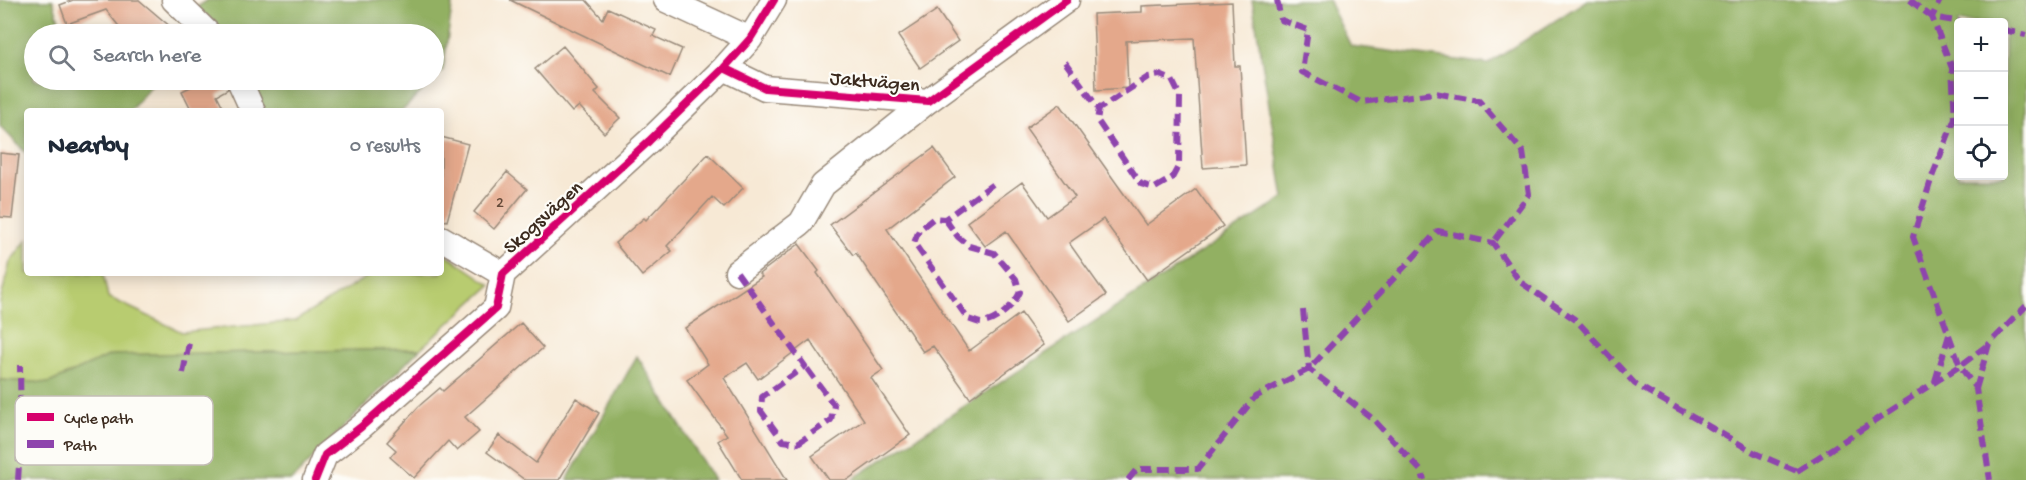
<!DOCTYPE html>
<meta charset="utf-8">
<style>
:root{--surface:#fff;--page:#f6f6f7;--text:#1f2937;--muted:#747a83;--line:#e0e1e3}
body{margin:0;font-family:"Gochi Hand",sans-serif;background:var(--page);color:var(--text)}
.controls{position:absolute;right:18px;top:18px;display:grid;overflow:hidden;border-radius:6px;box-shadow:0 3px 15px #0003}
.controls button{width:54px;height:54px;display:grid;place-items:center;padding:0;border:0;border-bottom:2px solid var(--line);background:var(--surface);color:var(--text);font:30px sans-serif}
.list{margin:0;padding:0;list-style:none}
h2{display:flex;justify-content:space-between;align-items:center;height:78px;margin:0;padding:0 24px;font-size:26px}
h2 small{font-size:20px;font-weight:400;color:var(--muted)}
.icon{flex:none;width:33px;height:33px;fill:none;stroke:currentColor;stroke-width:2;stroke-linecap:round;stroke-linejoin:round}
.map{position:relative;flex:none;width:2026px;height:480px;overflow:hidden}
.search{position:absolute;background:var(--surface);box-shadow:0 3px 15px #0003;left:24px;top:24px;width:420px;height:66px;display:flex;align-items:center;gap:15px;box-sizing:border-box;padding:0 21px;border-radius:33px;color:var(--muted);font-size:22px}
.panel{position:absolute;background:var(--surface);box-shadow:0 3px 15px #0003;left:24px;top:108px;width:420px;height:168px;border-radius:6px}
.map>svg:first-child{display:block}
.green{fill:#b8cc70;stroke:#7a7b47;stroke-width:1.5}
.forest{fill:#92b062;stroke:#666d40;stroke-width:1.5;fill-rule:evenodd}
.building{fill:#e4a88b}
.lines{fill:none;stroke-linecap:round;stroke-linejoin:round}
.street-casing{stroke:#998a7a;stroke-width:27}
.street{stroke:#fff;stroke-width:24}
.quiet{stroke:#8e44ad;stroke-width:6;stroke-dasharray:12 6;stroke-linecap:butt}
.cycleway-casing{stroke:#fdfcf7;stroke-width:11}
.cycleway{stroke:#d6006c;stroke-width:8}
.labels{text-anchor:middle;stroke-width:4.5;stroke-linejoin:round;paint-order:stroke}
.number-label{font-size:16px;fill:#654a39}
.street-label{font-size:20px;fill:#3b2a1e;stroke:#fdfcf7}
.key{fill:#fdfcf7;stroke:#c3bdb6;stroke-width:1.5}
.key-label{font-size:16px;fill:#3b2a1e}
</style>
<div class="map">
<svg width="2026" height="480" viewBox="0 0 2026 480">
<rect width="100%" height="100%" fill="#fdfcf7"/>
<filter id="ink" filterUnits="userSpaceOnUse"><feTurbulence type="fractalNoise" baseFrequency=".0167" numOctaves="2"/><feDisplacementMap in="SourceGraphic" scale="12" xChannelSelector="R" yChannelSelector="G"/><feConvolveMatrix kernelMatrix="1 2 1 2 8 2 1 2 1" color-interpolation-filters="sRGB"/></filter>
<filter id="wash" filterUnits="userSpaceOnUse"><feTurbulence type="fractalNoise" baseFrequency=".008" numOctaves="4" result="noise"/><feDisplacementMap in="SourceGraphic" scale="24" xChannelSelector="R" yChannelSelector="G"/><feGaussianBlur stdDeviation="1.35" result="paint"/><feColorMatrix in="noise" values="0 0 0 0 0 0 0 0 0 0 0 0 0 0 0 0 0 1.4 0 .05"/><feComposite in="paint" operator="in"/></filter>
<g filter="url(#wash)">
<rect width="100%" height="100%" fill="#f7e9d5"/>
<path class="green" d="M 27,240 L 27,273 L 103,273 L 108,297 L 182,332 L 295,321 L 373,273 L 441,273 L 441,251 L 491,285 L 420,349 L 111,355 L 49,383 L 0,380 L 0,302 L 10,262 Z"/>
<path class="forest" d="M 0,0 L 53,0 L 63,33 L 66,34 L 34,34 L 34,80 L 148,80 L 153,83 L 130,111 L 27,111 L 27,154 L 0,126 Z
M 208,0 L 453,0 L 443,70 L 402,111 L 264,111 L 246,80 L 434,80 L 434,34 L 224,34 L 197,7 Z
M 1252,0 L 1328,0 L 1351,46 L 1488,64 L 1587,0 L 2026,0 L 2026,480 L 851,480 L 1284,198 ZM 2004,22 L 2004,176 L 1958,176 L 1958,22 Z
M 420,349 L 292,480 L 0,480 L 0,380 L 49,383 L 111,355 Z
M 637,356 L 714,480 L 567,480 Z"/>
<g id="blocks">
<path class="building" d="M 73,0 L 139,0 L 179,34 L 125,34 L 106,10 L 67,24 L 60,5 Z
M 510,0 L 586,0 L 603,19 L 608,8 L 656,30 L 653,36 L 682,49 L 670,77 Z
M 1232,2 L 1235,66 L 1240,66 L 1246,165 L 1203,168 L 1194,38 L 1126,41 L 1128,88 L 1096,90 L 1093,14 L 1142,12 L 1142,6 Z
M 937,10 L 958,41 L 920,68 L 898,36 Z
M 563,46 L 599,89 L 595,93 L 620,118 L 604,133 L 579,106 L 572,112 L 535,69 Z
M 205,80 L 225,80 L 228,89 L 217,95 L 225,111 L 192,111 L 182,91 Z
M 1060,104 L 1146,225 L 1196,189 L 1223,226 L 1147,280 L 1103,219 L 1069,243 L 1106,295 L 1069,321 L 1006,231 L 985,246 L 967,222 L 1022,182 L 1047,217 L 1075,197 L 1026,128 Z
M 441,137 L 468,144 L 447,221 L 441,220 Z
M 934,148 L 955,177 L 887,229 L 969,351 L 1021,313 L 1044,345 L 970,398 L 933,346 L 923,352 L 856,253 L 853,255 L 830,225 Z
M 0,153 L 19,155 L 12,218 L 0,217 Z
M 708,154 L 743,188 L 724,208 L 712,197 L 667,246 L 672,251 L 642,276 L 615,243 L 644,218 L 646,220 Z
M 507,172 L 527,189 L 494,229 L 474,212 Z
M 799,244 L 819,271 L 817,273 L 883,370 L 871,378 L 910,435 L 847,480 L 829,480 L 812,456 L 864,420 L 810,340 L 758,379 L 747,363 L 724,378 L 787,480 L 742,480 L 718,441 L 727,435 L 687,380 L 708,364 L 685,328 L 762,277 L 759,274 Z
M 521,323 L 543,348 L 465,417 L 479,432 L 457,451 L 448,441 L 414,478 L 390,457 L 396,450 L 387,442 L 419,406 L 440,388 L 443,391 Z
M 576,398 L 599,413 L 559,480 L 525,480 L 487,452 L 499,435 L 536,463 Z"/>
</g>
</g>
<g filter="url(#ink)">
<use href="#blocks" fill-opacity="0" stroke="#998a7a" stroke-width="1.5"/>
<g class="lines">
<g class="street-casing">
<path id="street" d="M 174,0 L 209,34
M 666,0 L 750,39
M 724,68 L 765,88 L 928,101 L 1067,0
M 239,80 L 253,111
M 441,238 L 503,274
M 737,272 L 801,223 L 823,185 L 928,101
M 315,480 L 325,455 L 361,427 L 496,308 L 503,274 L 649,141 L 724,68 L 750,39 L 774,0"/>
</g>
<use href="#street" class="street"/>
<path class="quiet" d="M 1277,0 L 1281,20 L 1308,30 L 1302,72 L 1361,102 L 1435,93 L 1479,101 L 1523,152 L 1529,194 L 1493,243
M 1910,0 L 1932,17 L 1960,22
M 2004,30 L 2026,35
M 1065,62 L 1099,109 L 1097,120 L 1141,184 L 1155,188 L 1172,178 L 1179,165 L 1180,96 L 1172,80 L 1160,75 L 1148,77 L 1099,109
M 945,219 L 958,237 L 969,246 L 994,253 L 1016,279 L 1020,292 C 1015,304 997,322 982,323 C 978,323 972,320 968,319 L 914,243 L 919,230 L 934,218 L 945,219 L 993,184
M 737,272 L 805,366 L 762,397 L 761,411 L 783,441 L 798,443 L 831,420 L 834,405 L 805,366
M 1303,310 L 1309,369 L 1373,419 L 1422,472 L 1424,480
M 1949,335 L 1960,366 L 1989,344
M 183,373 L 189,343
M 1935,381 L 1949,335 L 1913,237 L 1932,177 L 1955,118 L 1952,68 L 1932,17 L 1940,0
M 1976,389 L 1989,344 L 2026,306
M 21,434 L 51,449
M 1797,471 L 1960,366 L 1976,389 L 1990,480
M 18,480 L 21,434 L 20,365
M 1128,480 L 1137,469 L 1198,469 L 1255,397 L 1309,369 L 1438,231 L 1493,243 L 1520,282 L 1576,320 L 1635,384 L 1757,454 L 1797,471"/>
<g class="cycleway-casing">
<path id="cycleway" d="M 724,68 L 765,88 L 928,101 L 1067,0
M 315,480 L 325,455 L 361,427 L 496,308 L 503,274 L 649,141 L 724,68 L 750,39 L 774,0"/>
</g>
<use href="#cycleway" class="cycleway"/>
</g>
</g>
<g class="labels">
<g class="number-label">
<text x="500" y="207">2</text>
</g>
<g class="street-label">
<text transform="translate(875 80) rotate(5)" y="7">Jaktvägen</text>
<text transform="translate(542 216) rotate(-42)" y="7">Skogsvägen</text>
</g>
</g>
<rect x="15" y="396" width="198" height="69" rx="9" class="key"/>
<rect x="27" y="413" width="27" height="8" fill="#d6006c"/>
<rect x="27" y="440" width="27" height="8" fill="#8e44ad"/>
<g class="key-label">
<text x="64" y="423">Cycle path</text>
<text x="64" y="450">Path</text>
</g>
</svg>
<div class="controls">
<button>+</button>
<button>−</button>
<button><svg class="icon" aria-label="locate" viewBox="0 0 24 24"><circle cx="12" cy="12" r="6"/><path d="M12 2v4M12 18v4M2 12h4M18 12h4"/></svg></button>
</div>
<div class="search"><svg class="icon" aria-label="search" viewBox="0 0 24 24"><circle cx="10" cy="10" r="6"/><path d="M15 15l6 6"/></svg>Search here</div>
<section class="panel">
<h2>Nearby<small>0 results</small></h2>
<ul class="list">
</ul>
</section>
</div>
